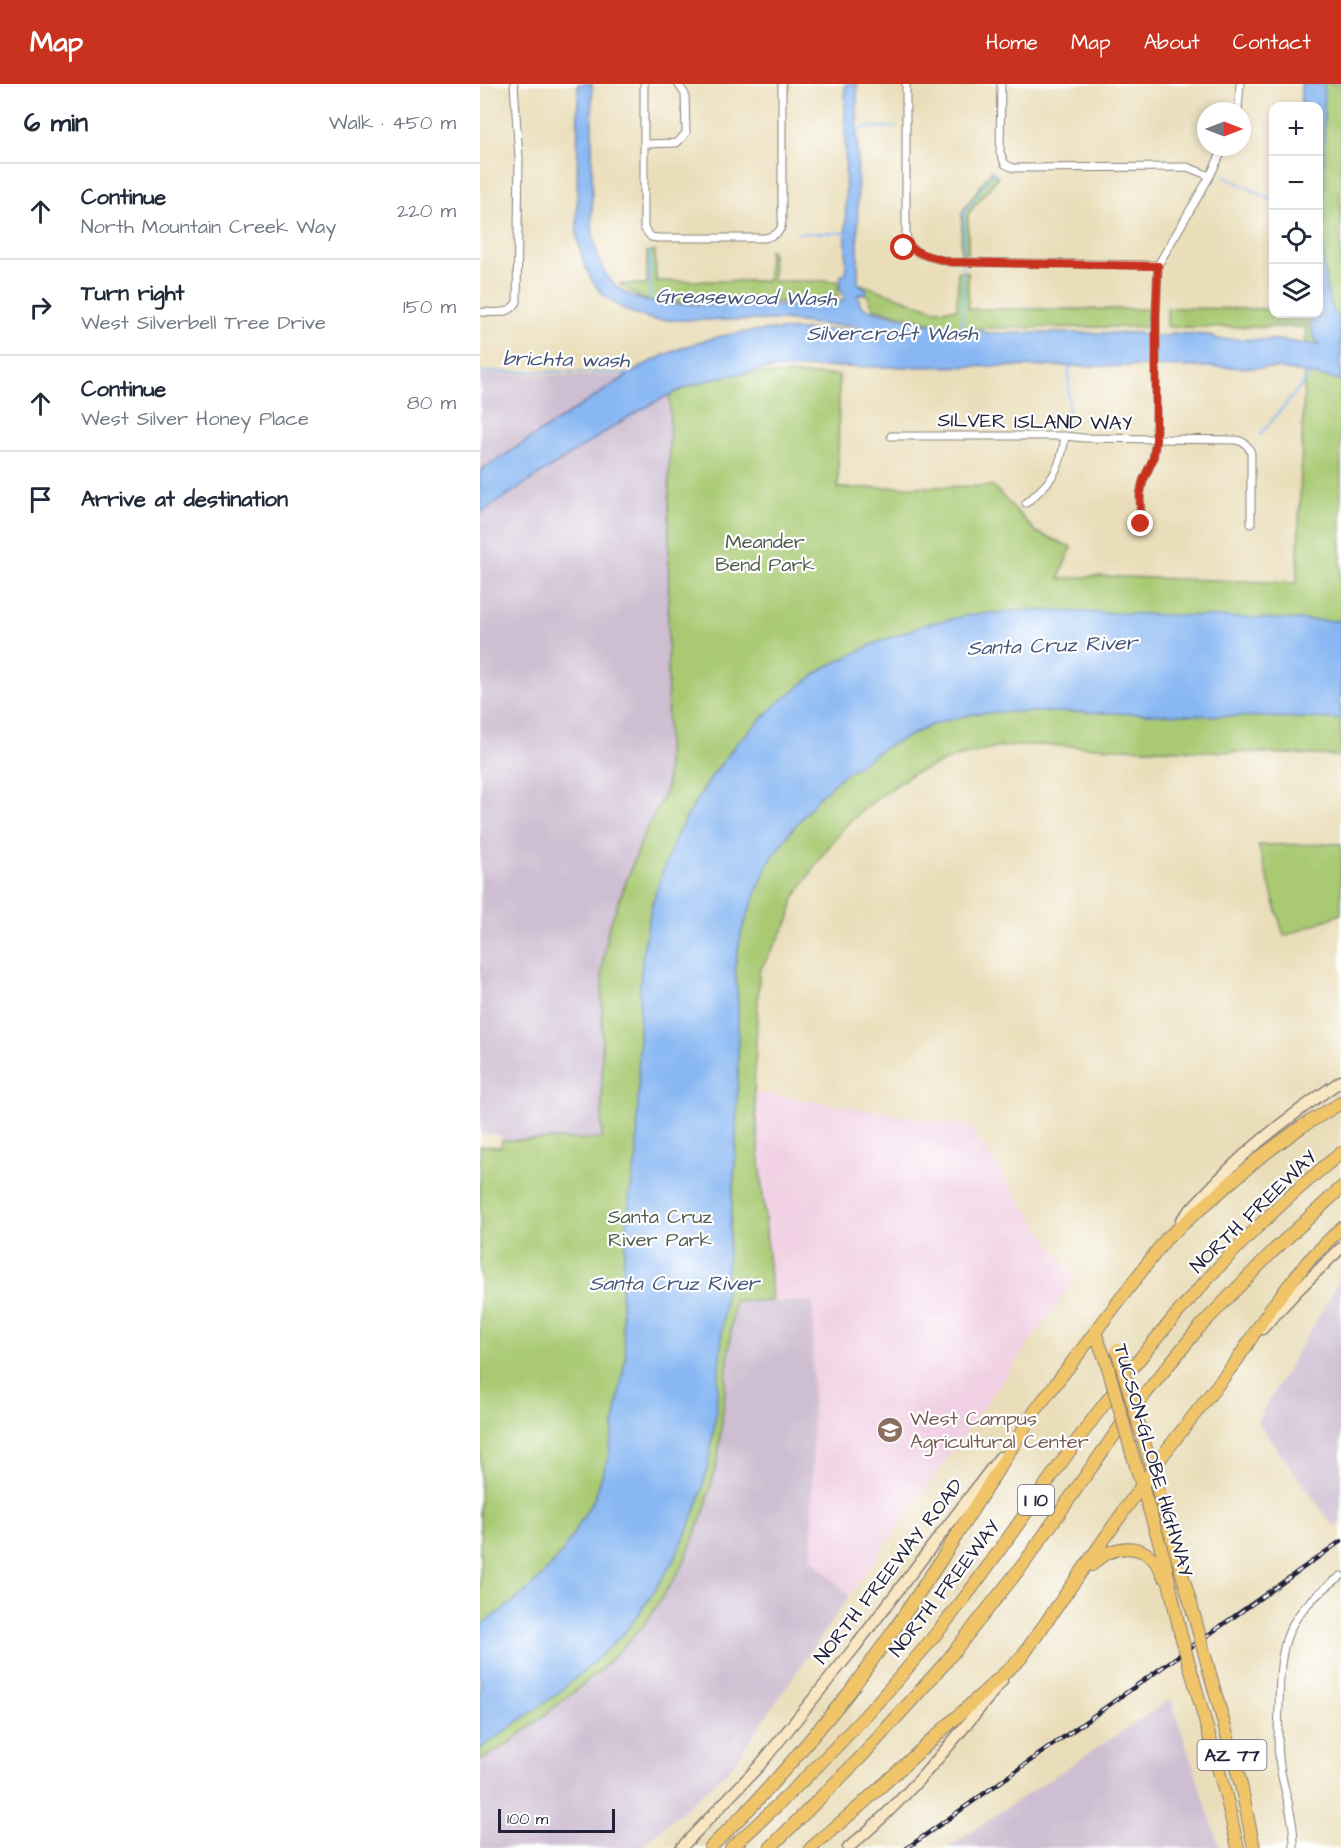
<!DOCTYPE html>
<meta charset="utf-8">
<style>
:root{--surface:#fff;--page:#f6f6f7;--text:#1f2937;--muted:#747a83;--line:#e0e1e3;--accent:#c8321e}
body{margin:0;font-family:"Architects Daughter",sans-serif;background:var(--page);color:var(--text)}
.controls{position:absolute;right:18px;top:18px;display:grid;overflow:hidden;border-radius:12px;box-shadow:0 3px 9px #0003}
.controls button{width:54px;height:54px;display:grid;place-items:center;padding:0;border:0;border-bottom:2px solid var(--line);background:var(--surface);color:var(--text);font:30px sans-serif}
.compass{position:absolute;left:717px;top:18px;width:54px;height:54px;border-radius:50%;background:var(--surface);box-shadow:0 3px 9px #0003;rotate:90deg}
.scale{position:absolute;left:18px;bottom:15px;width:117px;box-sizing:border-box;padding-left:6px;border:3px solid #22223b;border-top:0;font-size:16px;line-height:21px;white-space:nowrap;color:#22223b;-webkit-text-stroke:4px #fff;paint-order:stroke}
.stop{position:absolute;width:18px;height:18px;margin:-14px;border:4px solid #c8321e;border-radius:50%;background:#fff}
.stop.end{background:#c8321e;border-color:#fff;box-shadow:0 2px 6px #0008}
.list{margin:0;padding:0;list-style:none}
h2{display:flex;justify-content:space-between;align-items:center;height:78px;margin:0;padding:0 24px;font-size:26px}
h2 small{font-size:20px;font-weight:400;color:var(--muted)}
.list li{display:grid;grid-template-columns:39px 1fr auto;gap:18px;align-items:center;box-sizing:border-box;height:96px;padding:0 24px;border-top:2px solid var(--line)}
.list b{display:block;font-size:22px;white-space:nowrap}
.list p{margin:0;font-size:20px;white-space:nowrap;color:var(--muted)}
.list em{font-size:20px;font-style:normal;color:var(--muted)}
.icon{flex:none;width:33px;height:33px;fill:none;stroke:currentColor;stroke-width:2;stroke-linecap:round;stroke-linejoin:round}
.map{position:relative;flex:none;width:861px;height:1764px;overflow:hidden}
header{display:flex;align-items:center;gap:36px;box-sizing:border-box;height:84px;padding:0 30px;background:var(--accent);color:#fff}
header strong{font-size:28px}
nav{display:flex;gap:33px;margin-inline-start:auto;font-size:21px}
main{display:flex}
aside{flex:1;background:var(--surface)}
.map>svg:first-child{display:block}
.built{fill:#f1d0e3}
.industrial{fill:#cebed1}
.green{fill:#a9ca73;stroke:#667657;stroke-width:1.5}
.water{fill:#88b7f3;stroke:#556c97;stroke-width:1.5}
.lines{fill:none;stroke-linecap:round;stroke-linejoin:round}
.stream{stroke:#88b7f3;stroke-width:2}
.street-casing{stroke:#86807a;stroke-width:9}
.secondary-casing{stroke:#86807a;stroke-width:13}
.highway-casing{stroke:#86807a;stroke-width:14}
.street{stroke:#fff;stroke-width:7}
.secondary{stroke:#f9e7c3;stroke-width:10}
.highway{stroke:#f0c469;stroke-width:12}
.rail-casing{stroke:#22223b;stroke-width:4.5}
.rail{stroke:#fff;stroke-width:2;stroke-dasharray:7;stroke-linecap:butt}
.highway-bridge-casing{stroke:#86807a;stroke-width:14;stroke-linecap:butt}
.highway-bridge{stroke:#f0c469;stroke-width:12}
.route{stroke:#c8321e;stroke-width:8}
.labels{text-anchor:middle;stroke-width:4.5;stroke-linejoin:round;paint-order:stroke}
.shield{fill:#fff;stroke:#646476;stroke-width:1.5}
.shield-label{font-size:18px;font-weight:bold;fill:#22223b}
.street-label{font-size:20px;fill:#22223b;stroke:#fff}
.park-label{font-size:20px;fill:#515d4f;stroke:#fff}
.education-label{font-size:20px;fill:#785e54;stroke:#fff;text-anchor:start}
.water-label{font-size:21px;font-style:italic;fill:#46567b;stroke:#fff}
</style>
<header>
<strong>Map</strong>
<nav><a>Home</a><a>Map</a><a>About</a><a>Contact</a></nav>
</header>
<main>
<aside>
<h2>6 min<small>Walk · 450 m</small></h2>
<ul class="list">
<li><svg class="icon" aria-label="ahead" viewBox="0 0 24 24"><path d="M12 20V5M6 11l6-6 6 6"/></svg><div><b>Continue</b><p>North Mountain Creek Way</p></div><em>220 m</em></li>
<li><svg class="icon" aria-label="right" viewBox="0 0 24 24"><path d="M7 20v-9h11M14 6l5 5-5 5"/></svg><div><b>Turn right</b><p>West Silverbell Tree Drive</p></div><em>150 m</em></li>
<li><svg class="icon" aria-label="ahead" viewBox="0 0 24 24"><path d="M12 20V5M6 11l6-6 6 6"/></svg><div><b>Continue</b><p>West Silver Honey Place</p></div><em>80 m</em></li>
<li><svg class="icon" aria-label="arrive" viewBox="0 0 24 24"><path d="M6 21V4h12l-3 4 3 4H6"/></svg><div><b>Arrive at destination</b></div></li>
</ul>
</aside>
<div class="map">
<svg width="861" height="1764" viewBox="0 0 861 1764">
<rect width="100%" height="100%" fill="#fff"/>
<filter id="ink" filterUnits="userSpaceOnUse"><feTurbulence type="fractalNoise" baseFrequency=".0167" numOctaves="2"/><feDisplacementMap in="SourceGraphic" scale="12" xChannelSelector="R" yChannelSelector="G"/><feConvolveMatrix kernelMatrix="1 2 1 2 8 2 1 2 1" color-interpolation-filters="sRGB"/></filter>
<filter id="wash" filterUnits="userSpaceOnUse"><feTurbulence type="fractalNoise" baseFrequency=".008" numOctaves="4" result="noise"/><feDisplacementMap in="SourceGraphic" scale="24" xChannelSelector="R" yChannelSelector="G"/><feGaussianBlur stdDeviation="1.35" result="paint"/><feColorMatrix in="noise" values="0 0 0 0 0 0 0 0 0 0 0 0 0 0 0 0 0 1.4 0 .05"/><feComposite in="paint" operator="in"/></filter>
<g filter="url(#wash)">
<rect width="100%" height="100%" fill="#eadeba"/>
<path class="built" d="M 274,1008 L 489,1042 L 595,1195 L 369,1512 L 332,1475 L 333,1218 L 292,1217 Z"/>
<path class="industrial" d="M 190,289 L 187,704 L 163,753 L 122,885 L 122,1055 L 22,1056 L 20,1051 L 0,1050 L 0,290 L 138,292 Z
M 861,1194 L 861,1438 L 854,1443 L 777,1337 Z
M 254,1217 L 333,1218 L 332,1475 L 369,1512 L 250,1685 L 160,1764 L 0,1764 L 0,1677 L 32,1657 L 121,1586 L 225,1425 L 238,1375 L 246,1305 Z
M 691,1615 L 740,1764 L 468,1764 L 526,1724 Z"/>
<path class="green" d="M 831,0 L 861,0 L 861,672 L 559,661 L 516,663 L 476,673 L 432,690 L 390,720 L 367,740 L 344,769 L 314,814 L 309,836 L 279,888 L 274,1008 L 292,1217 L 254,1217 L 238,1375 L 225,1425 L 202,1483 L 164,1541 L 121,1586 L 32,1657 L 0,1677 L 0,1062 L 21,1063 L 22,1056 L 122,1055 L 122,885 L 128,846 L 163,753 L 187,704 L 190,289 L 359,291 L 358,404 L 513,402 L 556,448 L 591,463 L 579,495 L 615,492 L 817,499 L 826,243 L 687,243 L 687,224 L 793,225 L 794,230 L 838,230 L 838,22 Z
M 511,87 L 518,93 L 488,130 L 488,169 L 481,169 L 482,128 Z
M 289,166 L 292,167 L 293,197 L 358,197 L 358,213 L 340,218 L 179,218 L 162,215 L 140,200 L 167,200 L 167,168 L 175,167 L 176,197 L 288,197 Z
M 478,187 L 488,188 L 488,225 L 668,225 L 667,243 L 472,244 L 394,224 L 381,200 L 456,226 L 477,225 Z
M 861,760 L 861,830 L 804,852 L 778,761 Z"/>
<path class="water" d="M 98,0 L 112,0 L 112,140 C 116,186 129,210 177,220 L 341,221 L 362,217 L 365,213 L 360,205 L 361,191 L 366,190 L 365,0 L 377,0 L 378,199 L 387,206 L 386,210 L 378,210 L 380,220 L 384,224 L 473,246 L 504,247 L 507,249 L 659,249 L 665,252 L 687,252 L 692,249 L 729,251 L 737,255 L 797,256 L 840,261 L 834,253 L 830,240 L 831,236 L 829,230 L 838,230 L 838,22 L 821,22 L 821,0 L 844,0 L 844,181 L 846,203 L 853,227 L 857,231 L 861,241 L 861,296 L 797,284 L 665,282 L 350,283 L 288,285 L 235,294 L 205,304 L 177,317 L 150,332 L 0,429 L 0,387 L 159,284 C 201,260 247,247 295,246 C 322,245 351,247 378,244 L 378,241 L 346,241 L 303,236 L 175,236 C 126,224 105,201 97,151 Z
M 547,526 L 861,537 L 861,635 L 592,628 L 519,628 L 493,630 L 454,640 L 404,664 L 362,692 L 339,713 L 311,747 L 287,781 L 262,846 L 255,882 L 258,920 L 258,993 L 255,1079 L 235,1338 L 228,1382 L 220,1413 L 209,1443 L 194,1476 L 169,1515 L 147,1546 L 111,1581 L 81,1607 L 0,1665 L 0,1542 L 41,1512 L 61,1493 L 82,1469 L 115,1413 L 128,1373 L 146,1271 L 143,1250 L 141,1203 L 150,1108 L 157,1073 L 160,901 L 163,867 L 171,824 L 181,792 L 198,748 L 231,693 L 257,659 L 299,618 L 344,584 L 396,559 L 447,540 L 491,531 Z"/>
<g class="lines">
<path class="stream" d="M 375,44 L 416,43
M 742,91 L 794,117
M 317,149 L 365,149 L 367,151
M 170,166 L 170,221
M 482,247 L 484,129 L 514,88
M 0,288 L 88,288 L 150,290
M 588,343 L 589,280
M 780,351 L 830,291"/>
</g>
</g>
<g filter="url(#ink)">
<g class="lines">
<g class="street-casing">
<path id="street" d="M 164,0 L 164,144 L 171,153 L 178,154 L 285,154 C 295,151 301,149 302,138 L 302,0
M 426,0 L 426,149 C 427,172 452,173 470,178 L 678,181
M 521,0 L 520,68 L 525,80
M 758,27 L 760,0
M 164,60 L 197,59 L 206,49 L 205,10 L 198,0
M 525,80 L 533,84 L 707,83 L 730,92
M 0,228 C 13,228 29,232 37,218 L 39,74 L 34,0
M 411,352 L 585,352 L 604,354 L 756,356 C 765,358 768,361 771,369 L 771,440
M 546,419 C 572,397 581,386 585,352
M 661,440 L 660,411 L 663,397 L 673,375 L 676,355 L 676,231 L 678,181 L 730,92 L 744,63
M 814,1764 C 815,1738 806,1713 801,1688 C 797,1667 798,1645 799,1624 C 800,1556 804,1533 861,1492"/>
</g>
<g class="secondary-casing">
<path id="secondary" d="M 701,1136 C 725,1109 751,1081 779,1058 C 805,1036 833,1016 861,997
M 782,1245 L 817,1207 L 861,1164
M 201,1764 L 279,1682 L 375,1563 L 520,1373
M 368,1764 C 428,1715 474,1656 522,1597"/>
</g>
<g class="highway-casing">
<path id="highway" d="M 615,1248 L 627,1280
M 662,1351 L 716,1538
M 651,1366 L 684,1474 L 700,1548
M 612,1481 C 636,1456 671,1458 684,1493
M 727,1579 L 761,1701 L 774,1764
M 712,1590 L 747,1716 L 758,1764
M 230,1764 L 274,1720 L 314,1675 L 368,1610 L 414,1546 L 459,1479 L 555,1327 L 686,1155 L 779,1074 L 821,1043 L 861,1019
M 251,1764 C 335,1689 414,1605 483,1516 C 531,1453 574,1386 622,1323 C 692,1231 770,1141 861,1069
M 290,1764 L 381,1673 L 465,1579 L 545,1478 L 649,1330 L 718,1245 L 792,1168 L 861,1104
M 331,1764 L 381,1721 L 541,1574 L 683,1371 L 757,1276 L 791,1224 L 828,1177 L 861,1144"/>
</g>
<use href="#street" class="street"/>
<use href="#secondary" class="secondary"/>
<use href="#highway" class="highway"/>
<g class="rail-casing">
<path id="rail" d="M 427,1764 L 861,1457"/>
</g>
<use href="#rail" class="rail"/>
<g class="highway-bridge-casing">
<path id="highway-bridge" d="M 637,1266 L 662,1351
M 627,1280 L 651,1366
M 716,1538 L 727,1579
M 700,1548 L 712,1590"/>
</g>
<use href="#highway-bridge" class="highway-bridge"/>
</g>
</g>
<g class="lines" filter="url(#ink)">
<path class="route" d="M 424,164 L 429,161 C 438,172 457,174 470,178 L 678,182 L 676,231 L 676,355 L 673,375 L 663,397 L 660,411 L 661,440"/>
</g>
<defs>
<g id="university-disc" transform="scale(1.35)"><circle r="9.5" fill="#8d6e63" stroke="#fff"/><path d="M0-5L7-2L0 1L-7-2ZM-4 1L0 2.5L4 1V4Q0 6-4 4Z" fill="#fff"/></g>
</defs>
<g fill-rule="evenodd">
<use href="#university-disc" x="410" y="1346"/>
</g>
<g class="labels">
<g class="shield">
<rect x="538" y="1401" width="36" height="30" rx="4.5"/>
<rect x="717.5" y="1656" width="69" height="30" rx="4.5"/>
</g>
<g class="shield-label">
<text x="556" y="1422">I 10</text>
<text x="752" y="1677">AZ 77</text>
</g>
<g class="street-label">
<text transform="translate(555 337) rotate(1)" y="7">SILVER ISLAND WAY</text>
<text transform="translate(773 1127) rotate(-44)" y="7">NORTH FREEWAY</text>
<text transform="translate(674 1376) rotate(74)" y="7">TUCSON-GLOBE HIGHWAY</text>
<text transform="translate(408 1487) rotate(-52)" y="7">NORTH FREEWAY ROAD</text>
<text transform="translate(464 1504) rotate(-52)" y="7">NORTH FREEWAY</text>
</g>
<g class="park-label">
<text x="285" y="464">Meander<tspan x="285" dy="23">Bend Park</tspan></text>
<text x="180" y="1139">Santa Cruz<tspan x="180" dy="23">River Park</tspan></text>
</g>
<g class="education-label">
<text x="430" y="1341">West Campus<tspan x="430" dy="23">Agricultural Center</tspan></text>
</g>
<g class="water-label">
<text transform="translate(266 213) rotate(1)" y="7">Greasewood Wash</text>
<text x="412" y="256">Silvercroft Wash</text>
<text transform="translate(86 275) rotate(1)" y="7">brichta wash</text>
<text transform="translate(572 561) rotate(-2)" y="7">Santa Cruz River</text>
<text x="194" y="1206">Santa Cruz River</text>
</g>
</g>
</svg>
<div class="controls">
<button>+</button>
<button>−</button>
<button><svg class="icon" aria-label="locate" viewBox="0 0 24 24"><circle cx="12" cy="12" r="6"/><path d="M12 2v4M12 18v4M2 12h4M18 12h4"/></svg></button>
<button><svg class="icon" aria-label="layers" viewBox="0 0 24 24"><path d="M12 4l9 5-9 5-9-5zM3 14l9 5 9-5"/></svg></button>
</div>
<svg class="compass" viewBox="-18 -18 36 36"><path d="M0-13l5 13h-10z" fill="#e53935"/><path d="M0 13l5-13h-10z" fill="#747a83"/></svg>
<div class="scale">100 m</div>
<div class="stop" style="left:424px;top:164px"></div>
<div class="stop end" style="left:661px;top:440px"></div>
</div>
</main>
